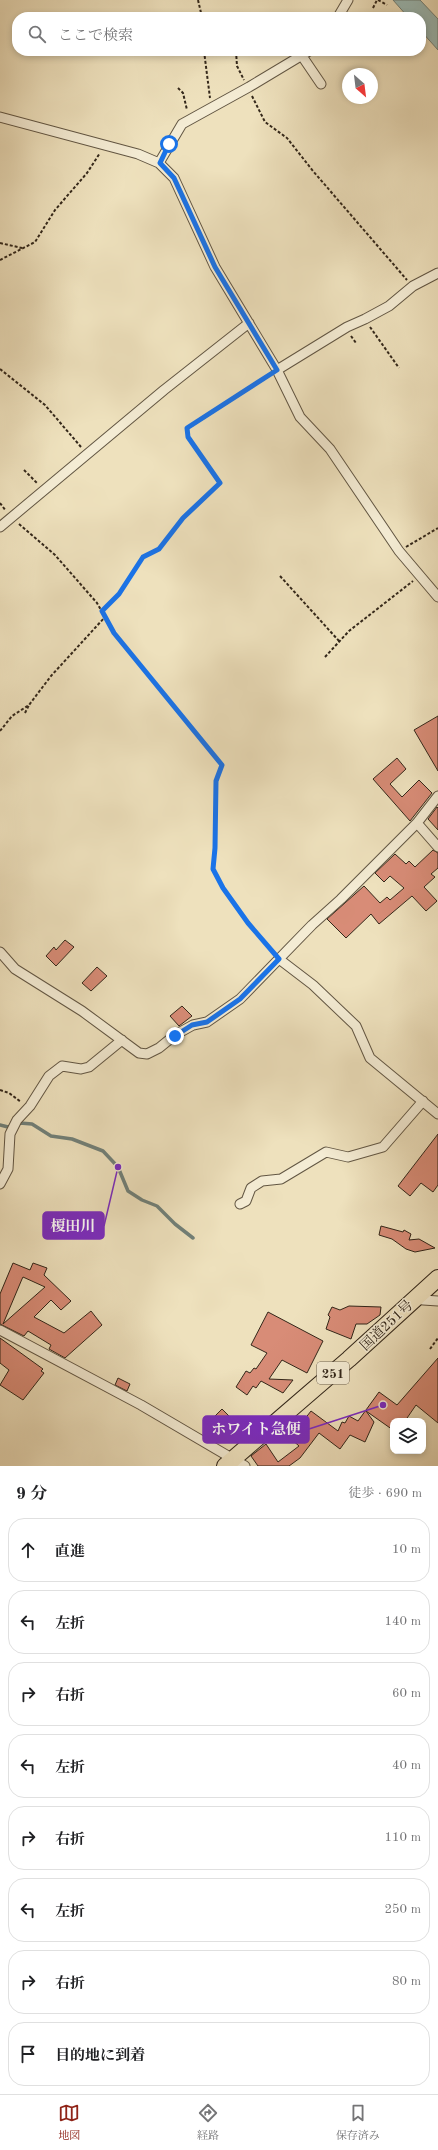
<!DOCTYPE html>
<html lang="ja">
<meta charset="utf-8">
<style>
:root{--surface:#fff;--page:#f6f6f6;--text:#202124;--muted:#757577;--line:#e0e0e0;--accent:#8f2418}
body{margin:0;font-family:"Old Standard TT","Noto Serif JP",serif;background:var(--page);color:var(--text)}
.controls{position:absolute;right:12px;bottom:12px;display:grid;overflow:hidden;border-radius:8px;box-shadow:0 2px 6px #0003}
.controls button{width:36px;height:36px;display:grid;place-items:center;padding:0;border:0;border-bottom:1px solid var(--line);background:var(--surface);color:var(--text);font:20px sans-serif}
.compass{position:absolute;left:342px;top:68px;width:36px;height:36px;border-radius:50%;background:var(--surface);box-shadow:0 2px 6px #0003;rotate:152deg}
.stop{position:absolute;width:12px;height:12px;margin:-9px;border:3px solid #1a73e8;border-radius:50%;background:#fff}
.stop.end{background:#1a73e8;border-color:#fff;box-shadow:0 1px 4px #0008}
.list{margin:0;padding:0;list-style:none}
h2{display:flex;justify-content:space-between;align-items:center;height:52px;margin:0;padding:0 16px;font-size:17px}
h2 small{font-size:13px;font-weight:400;color:var(--muted)}
.list li{display:grid;grid-template-columns:26px 1fr auto;gap:12px;align-items:center;box-sizing:border-box;height:64px;margin:0 8px 8px;padding:0 8px;border:1px solid var(--line);border-radius:16px}
.list b{display:block;font-size:15px;white-space:nowrap}
.list em{font-size:13px;font-style:normal;color:var(--muted)}
.icon{flex:none;width:22px;height:22px;fill:none;stroke:currentColor;stroke-width:2;stroke-linecap:round;stroke-linejoin:round}
.map{position:relative;flex:none;width:438px;height:1466px;overflow:hidden}
.search{position:absolute;background:var(--surface);box-shadow:0 2px 6px #0003;left:12px;right:12px;top:12px;height:44px;display:flex;align-items:center;gap:10px;box-sizing:border-box;padding:0 14px;border-radius:16px;color:var(--muted);font-size:15px}
.sheet{height:628px;background:var(--surface)}
nav{display:flex;justify-content:space-around;align-items:center;box-sizing:border-box;height:56px;border-top:1px solid var(--line);background:var(--surface);font-size:11px;color:var(--muted)}
nav a{display:grid;justify-items:center;gap:2px}
nav .on{color:var(--accent)}
.map>svg:first-child{display:block}
.water{fill:#9bbcb8;stroke:#718079}
.lines{fill:none;stroke-linecap:round;stroke-linejoin:round}
.stream{stroke:#718079;stroke-width:3.5}
.building{fill:#d88c77;stroke:#33271a;fill-rule:evenodd}
.street-casing{stroke:#625643;stroke-width:11}
.highway-casing{stroke:#33271a;stroke-width:18}
.path{stroke:#33271a;stroke-width:2;stroke-dasharray:3 2;stroke-linecap:butt}
.street{stroke:#f4ecd4;stroke-width:9}
.highway{stroke:#eee1bd;stroke-width:16}
.route{stroke:#1a73e8;stroke-width:5}
.labels{text-anchor:middle;stroke-width:3;stroke-linejoin:round;paint-order:stroke}
.shield{fill:#f4ecd4;stroke:#6d6252;stroke-width:1}
.shield-label{font-size:13px;font-weight:bold;fill:#33271a}
.street-label{font-size:14px;fill:#33271a;stroke:#f4ecd4}
.leader{fill:none;stroke:#7b2cbf;stroke-width:1.5}
.callout-dot{fill:#7b2cbf;stroke:#f4ecd4;stroke-width:1.5}
.callout{fill:#7b2cbf;stroke:#7b2cbf;stroke-width:1.5}
.callout-label{font-size:15px;text-anchor:middle;font-weight:bold;fill:#fff}
</style>
<div class="map">
<svg width="438" height="1466" viewBox="0 0 438 1466">
<rect width="100%" height="100%" fill="#eee1bd"/>
<filter id="stains"><feTurbulence type="fractalNoise" baseFrequency=".005" numOctaves="4"/><feColorMatrix values="0 0 0 0 .2 0 0 0 0 .09 0 0 0 0 .02 0 0 0 .5 -.17"/></filter>
<radialGradient id="worn" r=".72"><stop offset=".6" stop-color="#630" stop-opacity="0"/><stop offset="1" stop-color="#630" stop-opacity=".3"/></radialGradient>
<path class="water" d="M 393,0 L 420,0 L 438,19 L 438,50 L 421,31 L 421,17 L 408,17 Z"/>
<g class="lines">
<path class="stream" d="M 0,1125 L 8,1127 L 20,1123 L 32,1124 L 51,1136 L 72,1139 L 103,1151 L 118,1167 L 128,1191 L 142,1200 L 157,1206 L 175,1224 L 193,1238"/>
</g>
<path class="building" d="M 438,716 L 438,771 L 414,730 Z
M 397,758 L 406,769 L 390,784 L 402,797 L 419,780 L 432,793 L 410,821 L 373,779 Z
M 437,807 L 438,808 L 438,830 L 428,819 Z
M 433,850 L 438,853 L 438,868 L 431,874 L 435,877 L 424,887 L 437,901 L 426,911 L 412,896 L 379,924 L 371,914 L 346,938 L 327,919 L 364,886 L 380,903 L 387,897 L 390,900 L 404,888 L 390,876 L 384,882 L 375,873 L 395,854 L 406,864 L 409,861 L 415,867 Z
M 65,940 L 74,947 L 56,966 L 46,956 L 54,947 L 56,950 Z
M 97,967 L 107,976 L 91,991 L 82,983 Z
M 182,1006 L 192,1016 L 179,1026 L 170,1016 Z
M 438,1134 L 438,1185 L 433,1192 L 421,1183 L 410,1196 L 398,1186 Z
M 381,1226 L 403,1232 L 404,1230 L 411,1234 L 409,1240 L 419,1239 L 435,1248 L 415,1252 L 406,1249 L 392,1239 L 379,1235 Z
M 13,1263 L 30,1270 L 33,1263 L 47,1268 L 44,1275 L 71,1301 L 61,1310 L 51,1300 L 34,1317 L 64,1333 L 91,1311 L 102,1325 L 65,1358 L 49,1349 L 51,1345 L 28,1331 L 24,1336 L 0,1324 L 0,1294 ZM 23,1277 L 45,1287 L 3,1324 L 22,1279 Z
M 349,1306 L 381,1307 L 380,1315 L 367,1324 L 356,1324 L 351,1339 L 326,1329 L 330,1317 L 328,1315 L 332,1307 L 340,1310 Z
M 268,1312 L 323,1341 L 307,1373 L 282,1360 L 269,1379 L 293,1380 L 283,1393 L 261,1381 L 256,1388 L 253,1386 L 247,1395 L 236,1387 L 246,1371 L 250,1373 L 254,1368 L 256,1369 L 267,1353 L 251,1345 Z
M 0,1338 L 43,1369 L 41,1371 L 44,1373 L 23,1400 L 0,1385 L 9,1370 L 0,1363 Z
M 438,1358 L 438,1423 L 416,1405 L 405,1421 L 393,1421 L 393,1430 L 366,1411 L 374,1422 L 365,1442 L 350,1435 L 340,1449 L 319,1433 L 300,1458 L 289,1466 L 258,1466 L 251,1456 L 266,1444 L 278,1462 L 299,1446 L 290,1438 L 311,1411 L 338,1431 L 342,1422 L 345,1423 L 349,1416 L 358,1421 L 379,1392 L 397,1405 Z
M 118,1378 L 130,1384 L 127,1391 L 115,1385 Z
M 222,1409 L 229,1416 L 218,1428 L 210,1421 Z"/>
<g class="lines">
<g class="street-casing">
<path id="street" d="M 338,17 L 348,0
M 302,56 L 321,84
M 0,117 L 138,154 L 159,163 L 174,178 L 215,267 L 277,370 L 300,417 L 330,449 L 399,551 L 438,597
M 159,163 L 182,124 L 249,87 L 309,51
M 277,370 L 347,327 L 365,319 L 389,306 L 413,286 L 438,273
M 0,527 L 164,390 L 249,323
M 417,823 L 438,847
M 0,952 L 15,969 L 82,1011 L 139,1053 L 147,1054 L 159,1048 L 175,1035 L 193,1025 L 207,1022 L 240,999 L 312,925 L 341,899 L 417,823 L 438,796
M 279,959 L 313,985 L 356,1026 L 370,1058 L 438,1114
M 0,1184 L 8,1169 L 10,1134 L 17,1120 L 30,1106 L 49,1076 L 62,1066 L 81,1069 L 89,1067 L 122,1040
M 240,1204 L 246,1201 L 251,1188 L 262,1181 L 281,1179 L 326,1152 L 348,1157 L 383,1147 L 423,1101
M 416,1296 L 423,1300 L 438,1301
M 0,1330 L 141,1405 L 245,1466"/>
</g>
<g class="highway-casing">
<path id="highway" d="M 225,1466 L 349,1359 L 438,1278"/>
</g>
<path class="path" d="M 198,0 L 202,17
M 378,0 L 387,5
M 373,8 L 377,0
M 204,51 L 210,98
M 236,51 L 237,66 L 244,80
M 178,88 L 183,93 L 187,110
M 252,96 L 265,122 L 287,138 L 313,171 L 407,280
M 0,243 L 22,248
M 0,260 L 35,242 L 55,210 L 87,173 L 100,153
M 370,327 L 399,368
M 351,336 L 356,343
M 0,369 L 45,405 L 81,447
M 24,470 L 37,483
M 0,503 L 6,511
M 19,524 L 55,555 L 97,603 L 114,633 L 222,765 L 217,781 L 215,848 L 213,869 L 223,888 L 248,923 L 273,952
M 406,547 L 438,528
M 280,576 L 339,641
M 102,611 L 119,594 L 143,557 L 159,549 L 183,518 L 220,483 L 188,437 L 187,429 L 269,376
M 325,657 L 349,631 L 413,581
M 25,713 L 29,705
M 0,731 L 12,716 L 29,705 L 51,676 L 105,617
M 0,1090 L 9,1093 L 21,1102
M 430,1349 L 438,1338"/>
<use href="#street" class="street"/>
<use href="#highway" class="highway"/>
</g>
<g class="lines">
<path class="route" d="M 169,144 L 160,163 L 174,178 L 215,267 L 277,370 L 187,428 L 188,437 L 220,483 L 183,518 L 159,549 L 143,557 L 119,594 L 102,611 L 114,633 L 222,765 L 216,781 L 215,848 L 213,869 L 223,888 L 248,923 L 279,959 L 240,999 L 207,1022 L 192,1025 L 175,1036"/>
</g>
<g class="labels">
<rect class="shield" x="317" y="1362" width="32" height="22" rx="3"/>
<g class="shield-label">
<text x="333" y="1378">251</text>
</g>
<g class="street-label">
<text transform="translate(386 1325) rotate(-43)" y="5">国道251号</text>
</g>
</g>
<path class="leader" d="M118 1167L104 1226M383 1405L309 1429"/>
<g class="callout-dot">
<circle cx="118" cy="1167" r="4"/>
<circle cx="383" cy="1405" r="4"/>
</g>
<g class="callout">
<rect x="43" y="1212" width="61" height="27" rx="4"/>
<rect x="203" y="1416" width="106" height="27" rx="4"/>
</g>
<g class="callout-label">
<text x="73" y="1231">榎田川</text>
<text x="256" y="1434">ホワイト急便</text>
</g>
<rect width="100%" height="100%" filter="url(#stains)"/>
<rect width="100%" height="100%" fill="url(#worn)"/>
</svg>
<div class="controls">
<button><svg class="icon" aria-label="layers" viewBox="0 0 24 24"><path d="M12 4l9 5-9 5-9-5zM3 14l9 5 9-5"/></svg></button>
</div>
<svg class="compass" viewBox="-18 -18 36 36"><path d="M0-13l5 13h-10z" fill="#e53935"/><path d="M0 13l5-13h-10z" fill="#757577"/></svg>
<div class="stop" style="left:169px;top:144px"></div>
<div class="stop end" style="left:175px;top:1036px"></div>
<div class="search"><svg class="icon" aria-label="search" viewBox="0 0 24 24"><circle cx="10" cy="10" r="6"/><path d="M15 15l6 6"/></svg>ここで検索</div>
</div>
<section class="sheet">
<h2>9 分<small>徒歩 · 690 m</small></h2>
<ul class="list">
<li><svg class="icon" aria-label="ahead" viewBox="0 0 24 24"><path d="M12 20V5M6 11l6-6 6 6"/></svg><div><b>直進</b></div><em>10 m</em></li>
<li><svg class="icon" aria-label="left" viewBox="0 0 24 24"><path d="M17 20v-9H6M10 6l-5 5 5 5"/></svg><div><b>左折</b></div><em>140 m</em></li>
<li><svg class="icon" aria-label="right" viewBox="0 0 24 24"><path d="M7 20v-9h11M14 6l5 5-5 5"/></svg><div><b>右折</b></div><em>60 m</em></li>
<li><svg class="icon" aria-label="left" viewBox="0 0 24 24"><path d="M17 20v-9H6M10 6l-5 5 5 5"/></svg><div><b>左折</b></div><em>40 m</em></li>
<li><svg class="icon" aria-label="right" viewBox="0 0 24 24"><path d="M7 20v-9h11M14 6l5 5-5 5"/></svg><div><b>右折</b></div><em>110 m</em></li>
<li><svg class="icon" aria-label="left" viewBox="0 0 24 24"><path d="M17 20v-9H6M10 6l-5 5 5 5"/></svg><div><b>左折</b></div><em>250 m</em></li>
<li><svg class="icon" aria-label="right" viewBox="0 0 24 24"><path d="M7 20v-9h11M14 6l5 5-5 5"/></svg><div><b>右折</b></div><em>80 m</em></li>
<li><svg class="icon" aria-label="arrive" viewBox="0 0 24 24"><path d="M6 21V4h12l-3 4 3 4H6"/></svg><div><b>目的地に到着</b></div></li>
</ul>
</section>
<nav>
<a class="on"><svg class="icon" aria-label="map" viewBox="0 0 24 24"><path d="M3 6l6-2 6 2 6-2v14l-6 2-6-2-6 2zM9 4v14M15 6v14"/></svg>地図</a>
<a><svg class="icon" aria-label="directions" viewBox="0 0 24 24"><path d="M12 3l9 9-9 9-9-9zM9 14v-3h6M13 9l2 2-2 2"/></svg>経路</a>
<a><svg class="icon" aria-label="saved" viewBox="0 0 24 24"><path d="M7 4h10v16l-5-4-5 4z"/></svg>保存済み</a>
</nav>
